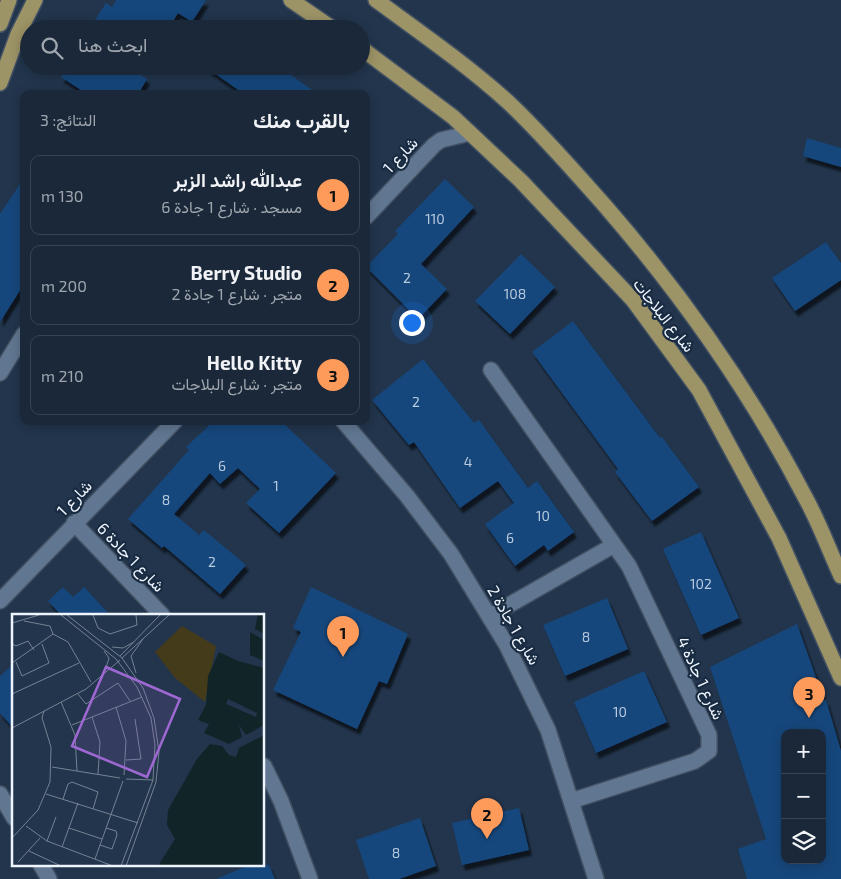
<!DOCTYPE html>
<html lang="ar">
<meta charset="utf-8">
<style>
:root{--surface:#1a2839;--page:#233041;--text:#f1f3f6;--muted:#9fa6ae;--line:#384453;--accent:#ff9b5a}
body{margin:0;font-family:"Exo 2",Vazirmatn,sans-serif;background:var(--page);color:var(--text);direction:rtl}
.controls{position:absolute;right:15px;bottom:15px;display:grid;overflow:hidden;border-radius:10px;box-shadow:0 2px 12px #0003}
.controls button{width:45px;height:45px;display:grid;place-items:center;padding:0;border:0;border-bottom:1px solid var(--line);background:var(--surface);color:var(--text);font:25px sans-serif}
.you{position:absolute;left:411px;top:322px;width:18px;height:18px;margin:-12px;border:4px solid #fff;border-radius:50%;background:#1a73e8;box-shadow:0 0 0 8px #1a73e833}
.badge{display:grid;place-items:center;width:32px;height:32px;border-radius:50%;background:var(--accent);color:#111;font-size:16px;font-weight:700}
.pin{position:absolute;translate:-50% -41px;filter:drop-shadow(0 1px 2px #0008)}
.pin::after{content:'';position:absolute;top:26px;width:18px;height:15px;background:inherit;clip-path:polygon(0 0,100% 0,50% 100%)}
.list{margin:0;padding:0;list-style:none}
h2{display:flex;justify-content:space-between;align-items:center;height:65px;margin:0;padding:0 20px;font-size:21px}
h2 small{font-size:16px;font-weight:400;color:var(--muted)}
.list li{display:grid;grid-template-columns:32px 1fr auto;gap:15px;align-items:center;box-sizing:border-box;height:80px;margin:0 10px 10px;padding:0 10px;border:1px solid var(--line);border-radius:10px}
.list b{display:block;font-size:19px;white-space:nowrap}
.list p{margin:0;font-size:16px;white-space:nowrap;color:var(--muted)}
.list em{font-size:16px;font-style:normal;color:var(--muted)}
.icon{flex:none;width:28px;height:28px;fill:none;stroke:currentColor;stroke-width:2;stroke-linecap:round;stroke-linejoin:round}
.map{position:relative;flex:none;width:841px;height:879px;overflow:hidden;direction:ltr}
.search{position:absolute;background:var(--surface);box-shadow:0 2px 12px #0003;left:20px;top:20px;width:350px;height:55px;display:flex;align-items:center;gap:12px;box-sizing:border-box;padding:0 18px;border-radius:28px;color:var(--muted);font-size:19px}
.panel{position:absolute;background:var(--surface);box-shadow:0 2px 12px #0003;left:20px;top:90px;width:350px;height:335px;border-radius:10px;direction:rtl}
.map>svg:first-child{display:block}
.building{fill:#17477c;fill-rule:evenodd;filter:url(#shadow)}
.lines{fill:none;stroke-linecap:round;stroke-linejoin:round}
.minor-casing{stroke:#415062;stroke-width:18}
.major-casing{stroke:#415062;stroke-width:18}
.minor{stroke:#617791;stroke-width:15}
.major{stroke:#9c9366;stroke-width:15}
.labels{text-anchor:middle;stroke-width:4.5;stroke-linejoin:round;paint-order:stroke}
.number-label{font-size:14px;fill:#b8cade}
.street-label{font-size:16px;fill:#eef5fe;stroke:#182b41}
.inset-road{fill:none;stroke:#748293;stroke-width:1}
.view{fill:#9e68d2;fill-opacity:0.15;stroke:#9e68d2;stroke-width:2.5}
.inset-edge{fill:none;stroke:#eef5fe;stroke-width:2.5}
</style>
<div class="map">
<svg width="841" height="879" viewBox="0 0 841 879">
<defs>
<filter id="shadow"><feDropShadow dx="3" dy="5.5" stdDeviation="1" flood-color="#0009"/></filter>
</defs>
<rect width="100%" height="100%" fill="#22354c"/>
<path class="building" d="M 116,0 L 206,0 L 192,22 L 178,13 L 169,28 L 158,21 L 153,29 L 108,29 L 95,20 L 106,3 L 112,7 Z
M 68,66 L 127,66 L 147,79 L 138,94 L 87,94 L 61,77 Z
M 204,66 L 278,66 L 318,94 L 244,94 Z
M 807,138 L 841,148 L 841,167 L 803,156 Z
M 24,178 L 24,284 L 0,322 L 0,214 Z
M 445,179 L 474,207 L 421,264 L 447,289 L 418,319 L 366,267 L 398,234 L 395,231 Z
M 826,242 L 841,263 L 841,280 L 795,311 L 772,278 Z
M 521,254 L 555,287 L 510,334 L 475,301 Z
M 573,321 L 660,438 L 662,437 L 699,487 L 652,521 L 615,472 L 618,469 L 532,352 Z
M 423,359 L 474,423 L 479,420 L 528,488 L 537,481 L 574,532 L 548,551 L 544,545 L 515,566 L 485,524 L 514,503 L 498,481 L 460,508 L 414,442 L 409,445 L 372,400 Z
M 214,421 L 281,421 L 336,473 L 279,533 L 246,503 L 260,489 L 238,468 L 220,484 L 210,473 L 174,514 L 199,535 L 204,530 L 246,565 L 220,594 L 164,546 L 162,548 L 128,519 L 189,450 L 186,447 Z
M 701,532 L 739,618 L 701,635 L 663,549 Z
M 63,587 L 73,597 L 84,587 L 110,615 L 61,615 L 48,601 Z
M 311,587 L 408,634 L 387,684 L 379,681 L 357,729 L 273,690 L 301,632 L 293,628 Z
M 607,598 L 628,649 L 565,676 L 543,625 Z
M 797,624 L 824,700 L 826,700 L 841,751 L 841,879 L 747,879 L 738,849 L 766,839 L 710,667 ZM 785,733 L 822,733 L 822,860 L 785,860 Z
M 14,664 L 14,729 L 0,713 L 0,676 Z
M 644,671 L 667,722 L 596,753 L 574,702 Z
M 519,808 L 529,850 L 462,865 L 452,823 Z
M 420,818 L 436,866 L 399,879 L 369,879 L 356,840 Z
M 249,865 L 269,865 L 275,879 L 216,879 Z"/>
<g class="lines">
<g class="minor-casing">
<path id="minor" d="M 366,217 L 434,145 L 441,140 L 470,133
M 491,370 L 629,566 L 709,735 L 709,751 L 695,761 L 571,801
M 0,373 L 24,334
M 343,421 L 407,496 L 451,554 L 506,644 L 548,730 L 596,879
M 74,523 L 162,615
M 0,601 L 175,421
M 490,616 L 614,545
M 264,766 L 281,801 L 310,879
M 0,794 L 14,818
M 41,865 L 49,879"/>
</g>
<g class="major-casing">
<path id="major" d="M 291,0 L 333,29
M 376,0 C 421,33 467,65 508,102 C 543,135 574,171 606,207 C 683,296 751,393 805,497 C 819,522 829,550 841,576
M 0,24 L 9,0
M 361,48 L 453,117 L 521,181 L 633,300 L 699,390 L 779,538 L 841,678
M 0,83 L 18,34 L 35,0"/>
</g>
<use href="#minor" class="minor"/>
<use href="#major" class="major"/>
</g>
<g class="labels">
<g class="number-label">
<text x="435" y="224">110</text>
<text x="407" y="283">2</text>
<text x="515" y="299">108</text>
<text x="416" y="407">2</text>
<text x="468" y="467">4</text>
<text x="222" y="471">6</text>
<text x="276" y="491">1</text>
<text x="166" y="505">8</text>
<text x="543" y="521">10</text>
<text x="510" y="543">6</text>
<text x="212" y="567">2</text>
<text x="701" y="589">102</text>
<text x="586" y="642">8</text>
<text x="620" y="717">10</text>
<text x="396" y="858">8</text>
</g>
<g class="street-label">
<text transform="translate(400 155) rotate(-47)" y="6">شارع 1</text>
<text transform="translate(664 315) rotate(52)" y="6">شارع البلاجات</text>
<text transform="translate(74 498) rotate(-46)" y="6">شارع 1</text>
<text transform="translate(131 557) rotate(46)" y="6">شارع 1 جادة 6</text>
<text transform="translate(514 625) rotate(60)" y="6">شارع 1 جادة 2</text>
<text transform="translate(701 678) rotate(65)" y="6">شارع 1 جادة 4</text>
</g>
</g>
<g transform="translate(12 614)">
<rect width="252" height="252" fill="#22354c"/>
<path d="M 170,12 L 204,32 L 193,88 L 163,64 L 143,38 Z" fill="#443b1b"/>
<path d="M 246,1 L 252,1 L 252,20 L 243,15 ZM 238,18 L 252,26 L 252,47 L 238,41 ZM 207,38 L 226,47 L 252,54 L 252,111 L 234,121 L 227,111 L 230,123 L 217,130 L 192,119 L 197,110 L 186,106 L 194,91 L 196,62 ZM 216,85 L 245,99 L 244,103 L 214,90 ZM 252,121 L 252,252 L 146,252 L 163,225 L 155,211 L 156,196 L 185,145 L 198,130 L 210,132 L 217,141 L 224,143 L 227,134 Z" fill="#112428" fill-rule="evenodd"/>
<path class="inset-road" d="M 49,1 L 104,45 L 125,73 L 139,104 L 143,131 L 141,166 L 109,252M 55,1 L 110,44 L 131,74 L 142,104 L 147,138 L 144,168 L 114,252M 81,1 L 86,14 L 98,20 L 125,11 L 124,1M 12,7 L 38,12 L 41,20M 0,9 L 27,1M 41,20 L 56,28 L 79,68M 0,30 L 4,32 L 16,27 L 22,36M 100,33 L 111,34 L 122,28M 92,37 L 97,44 L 94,54M 108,42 L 148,1M 110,44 L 157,1M 4,48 L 10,62 L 37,49 L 30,30M 0,49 L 41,20M 124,59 L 119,42 L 131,25M 0,80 L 67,49M 66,80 L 74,90 L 106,69 L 118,87M 49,88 L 63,121 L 65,157M 104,93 L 114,127 L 112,161M 80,103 L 88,128 L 86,160M 60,111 L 130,83M 0,114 L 74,75 L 108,46M 114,146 L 129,145 L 123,105M 40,153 L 108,164M 114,165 L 141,166M 34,180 L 126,209M 51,185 L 56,170 L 60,168 L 86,178 L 81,195M 14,212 L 35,227 L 101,252M 57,214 L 90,225M 0,224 L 26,196 L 38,168 L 39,133 L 30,104 L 32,97M 35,227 L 44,203M 88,231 L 100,235 L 105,221 L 104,217 L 94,214M 50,233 L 66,189M 17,237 L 49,252M 83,245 L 111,167M 6,248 L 28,224"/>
<path class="view" d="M 94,53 L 168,85 L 135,163 L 60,132 Z"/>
<rect width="252" height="252" class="inset-edge"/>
</g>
</svg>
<div class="controls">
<button>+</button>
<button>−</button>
<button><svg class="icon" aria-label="layers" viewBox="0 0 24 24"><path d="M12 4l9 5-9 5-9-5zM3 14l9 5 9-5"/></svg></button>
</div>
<div class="you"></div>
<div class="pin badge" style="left:343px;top:657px">1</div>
<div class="pin badge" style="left:487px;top:839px">2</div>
<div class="pin badge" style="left:809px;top:718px">3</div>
<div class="search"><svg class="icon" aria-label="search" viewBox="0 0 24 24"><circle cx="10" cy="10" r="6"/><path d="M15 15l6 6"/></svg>ابحث هنا</div>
<section class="panel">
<h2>بالقرب منك<small>النتائج: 3</small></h2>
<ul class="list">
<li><span class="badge">1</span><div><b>عبدالله راشد الزير</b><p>مسجد · شارع 1 جادة 6</p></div><em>130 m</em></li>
<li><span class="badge">2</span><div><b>Berry Studio</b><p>متجر · شارع 1 جادة 2</p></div><em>200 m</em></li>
<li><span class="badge">3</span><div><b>Hello Kitty</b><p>متجر · شارع البلاجات</p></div><em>210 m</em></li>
</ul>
</section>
</div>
